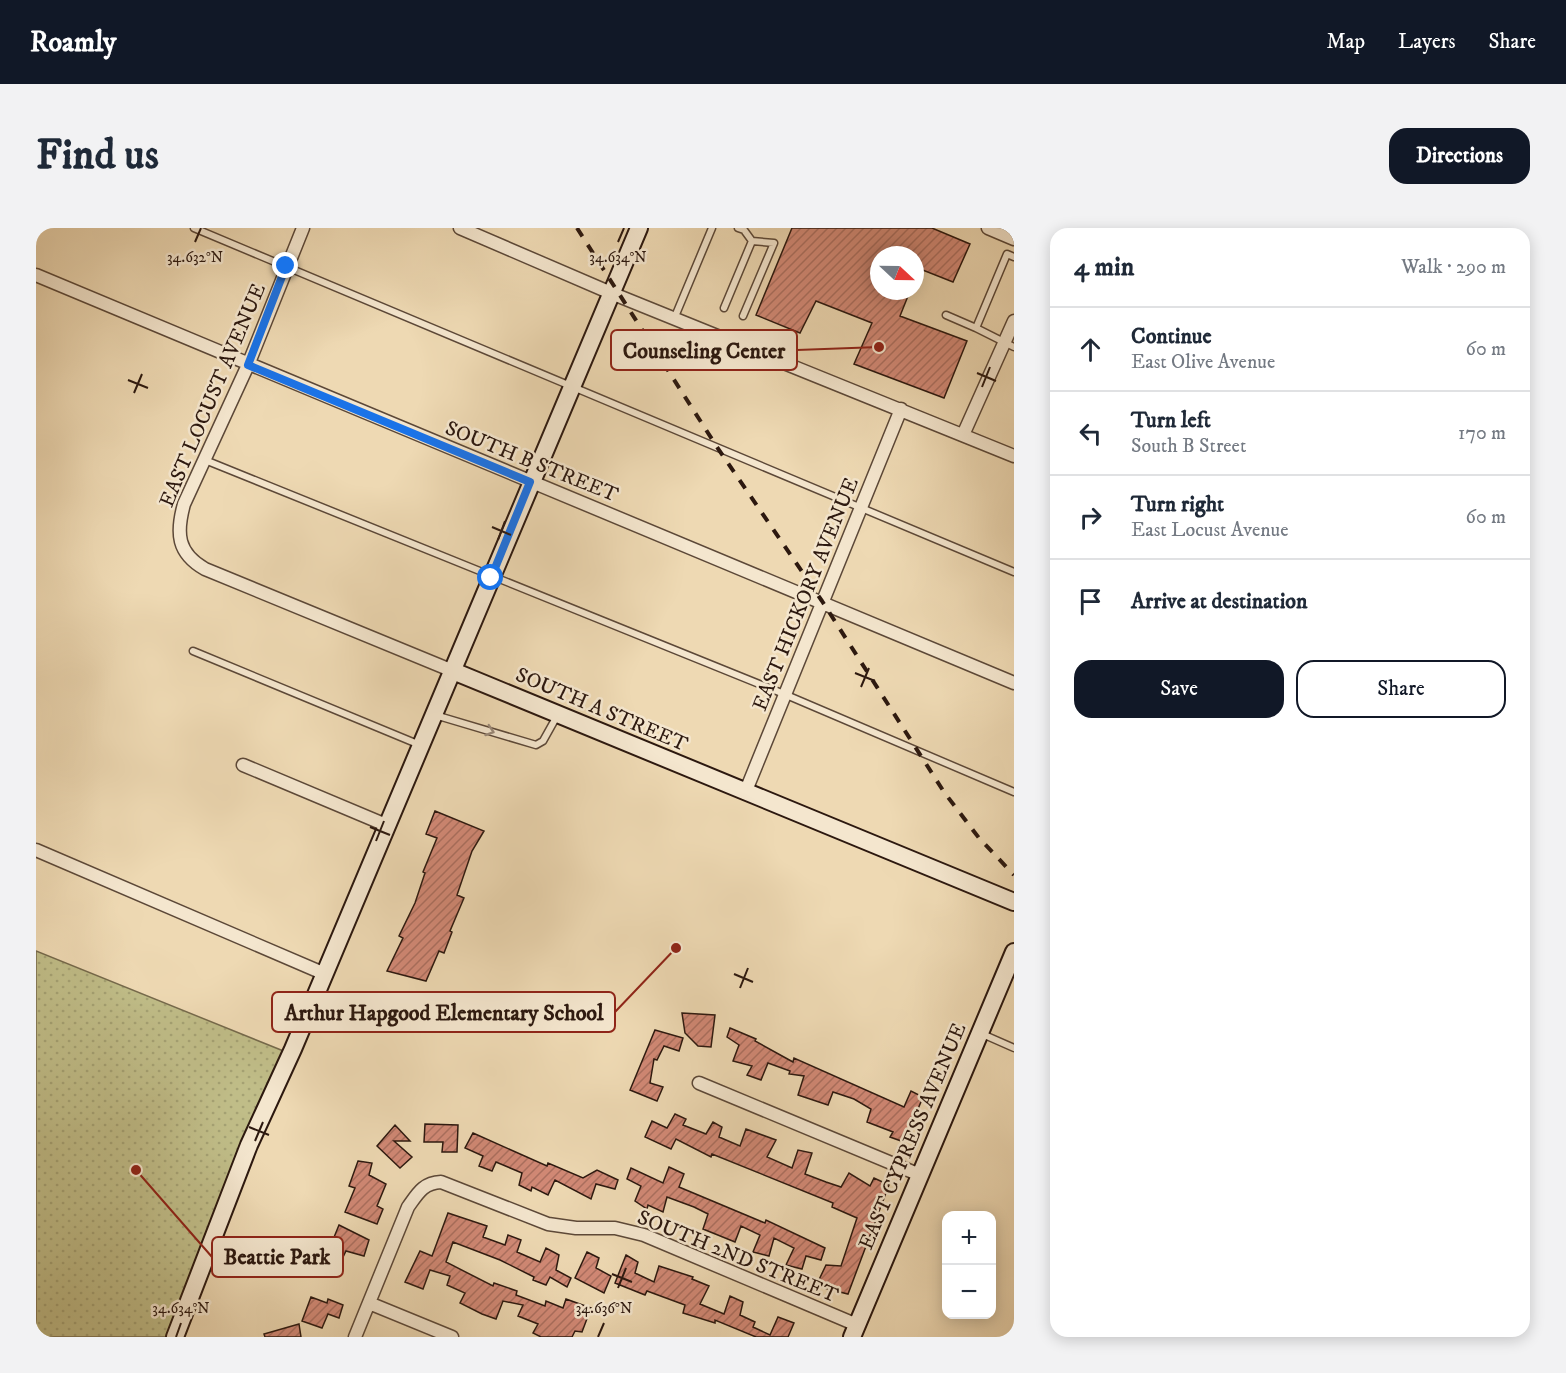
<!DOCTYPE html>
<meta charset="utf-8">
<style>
:root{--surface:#fff;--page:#f2f2f3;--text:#1f2937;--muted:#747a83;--line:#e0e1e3;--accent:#111827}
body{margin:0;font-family:"IM FELL DW Pica",serif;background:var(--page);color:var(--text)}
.controls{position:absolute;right:18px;bottom:18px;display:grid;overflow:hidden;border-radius:12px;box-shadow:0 3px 15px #0003}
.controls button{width:54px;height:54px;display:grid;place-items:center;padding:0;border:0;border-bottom:2px solid var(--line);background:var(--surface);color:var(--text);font:30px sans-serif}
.compass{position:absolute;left:834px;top:18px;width:54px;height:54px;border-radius:50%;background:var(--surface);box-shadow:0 3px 15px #0003;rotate:112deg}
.stop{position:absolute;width:18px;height:18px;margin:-14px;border:4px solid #1a73e8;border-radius:50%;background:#fff}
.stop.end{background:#1a73e8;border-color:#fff;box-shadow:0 2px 6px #0008}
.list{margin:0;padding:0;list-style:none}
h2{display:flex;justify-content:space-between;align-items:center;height:78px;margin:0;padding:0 24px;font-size:26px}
h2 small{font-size:20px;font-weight:400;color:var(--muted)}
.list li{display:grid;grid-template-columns:39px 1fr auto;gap:18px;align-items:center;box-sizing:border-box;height:84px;padding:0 24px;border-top:2px solid var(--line)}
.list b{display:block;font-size:22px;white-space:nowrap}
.list p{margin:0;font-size:20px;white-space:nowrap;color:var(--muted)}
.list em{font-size:20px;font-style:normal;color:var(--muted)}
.actions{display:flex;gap:12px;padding:18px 24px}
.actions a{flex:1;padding:14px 0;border:2px solid var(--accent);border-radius:18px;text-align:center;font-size:21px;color:var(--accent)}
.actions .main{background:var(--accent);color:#fff}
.icon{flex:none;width:33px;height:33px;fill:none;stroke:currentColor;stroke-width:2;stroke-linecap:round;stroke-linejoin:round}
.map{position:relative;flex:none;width:978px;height:1109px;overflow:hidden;border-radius:18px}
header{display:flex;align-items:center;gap:36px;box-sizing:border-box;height:84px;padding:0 30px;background:var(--accent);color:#fff}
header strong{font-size:28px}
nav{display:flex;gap:33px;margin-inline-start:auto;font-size:21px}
.intro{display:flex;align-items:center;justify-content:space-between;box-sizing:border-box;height:144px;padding:0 36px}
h1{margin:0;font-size:42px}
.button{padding:15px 27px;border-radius:18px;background:var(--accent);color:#fff;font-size:21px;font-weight:700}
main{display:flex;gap:36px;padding:0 36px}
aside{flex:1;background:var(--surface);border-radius:18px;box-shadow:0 3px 15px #0003}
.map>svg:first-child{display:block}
.park{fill:url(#park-dots);stroke:#766a4c;stroke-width:1.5}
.building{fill:url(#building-hatch);stroke:#2c180f;stroke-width:1.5}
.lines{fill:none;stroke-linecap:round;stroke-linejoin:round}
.lane-casing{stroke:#5c4838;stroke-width:9}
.street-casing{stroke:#5c4838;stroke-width:15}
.secondary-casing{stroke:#2c180f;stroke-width:20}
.lane{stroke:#f4e6ce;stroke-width:6}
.street{stroke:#f4e6ce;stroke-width:12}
.secondary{stroke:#f4e6ce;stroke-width:16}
.rail{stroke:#2c180f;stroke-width:4;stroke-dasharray:10 10;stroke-linecap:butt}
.oneway{stroke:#9a8978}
.route{stroke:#1a73e8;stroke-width:8}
.ticks{fill:none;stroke:#2c180f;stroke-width:2}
.labels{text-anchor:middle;stroke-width:5;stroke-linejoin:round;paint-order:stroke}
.street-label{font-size:21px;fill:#2c180f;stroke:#f4e6ce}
.ticks-label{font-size:15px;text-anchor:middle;fill:#2c180f;stroke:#f4e6ce;stroke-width:5;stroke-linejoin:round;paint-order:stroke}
.leader{fill:none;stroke:#8f2418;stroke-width:2}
.callout-dot{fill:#8f2418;stroke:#f4e6ce;stroke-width:2}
.callout{fill:#f4e6ce;stroke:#8f2418;stroke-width:2}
.callout-label{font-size:22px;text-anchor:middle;font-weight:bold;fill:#2c180f}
</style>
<header>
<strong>Roamly</strong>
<nav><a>Map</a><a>Layers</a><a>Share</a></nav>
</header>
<div class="intro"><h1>Find us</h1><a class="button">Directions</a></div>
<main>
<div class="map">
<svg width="978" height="1109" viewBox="0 0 978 1109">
<defs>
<pattern id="park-dots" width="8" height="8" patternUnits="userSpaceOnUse" patternTransform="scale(1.5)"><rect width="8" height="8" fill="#c0bd88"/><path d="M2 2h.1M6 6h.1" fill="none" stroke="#a5a274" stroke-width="1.8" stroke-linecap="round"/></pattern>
<pattern id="building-hatch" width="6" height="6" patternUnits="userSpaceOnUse" patternTransform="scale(1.5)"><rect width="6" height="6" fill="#d28976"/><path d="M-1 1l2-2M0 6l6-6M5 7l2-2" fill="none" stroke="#ab6f5f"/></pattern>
</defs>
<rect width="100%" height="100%" fill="#eed9b3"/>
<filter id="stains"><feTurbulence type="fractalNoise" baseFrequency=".00333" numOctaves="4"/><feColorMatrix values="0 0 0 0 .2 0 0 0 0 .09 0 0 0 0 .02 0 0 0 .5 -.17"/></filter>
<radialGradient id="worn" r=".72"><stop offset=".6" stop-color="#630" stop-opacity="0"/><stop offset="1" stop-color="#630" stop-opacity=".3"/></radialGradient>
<path class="park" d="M 0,723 L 250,824 L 132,1109 L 0,1109 Z"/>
<path class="building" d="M 756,0 L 896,0 L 934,16 L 917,54 L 879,39 L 879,27 L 843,27 L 843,63 L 874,63 L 864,88 L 931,113 L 908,170 L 818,136 L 836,95 L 780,73 L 764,105 L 720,87 Z
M 399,583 L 448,603 L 436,623 L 421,667 L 428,670 L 414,703 L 416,704 L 408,725 L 403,723 L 390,753 L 351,743 L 367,710 L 363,708 L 379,675 L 389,645 L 387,644 L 401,610 L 390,606 Z
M 646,785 L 679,787 L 675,819 L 662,818 L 649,805 Z
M 694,800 L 720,811 L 719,813 L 757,834 L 758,830 L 868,879 L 875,863 L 887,869 L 868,914 L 854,909 L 857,904 L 831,894 L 835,881 L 818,871 L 797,864 L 792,877 L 762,867 L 768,848 L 753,846 L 754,843 L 732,835 L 725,852 L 711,847 L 716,838 L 697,833 L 703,817 L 691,809 Z
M 619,802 L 647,810 L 643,823 L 628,818 L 621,832 L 618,831 L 614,855 L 627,859 L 621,873 L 594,862 Z
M 639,886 L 650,891 L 647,897 L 670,906 L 677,894 L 686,899 L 683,909 L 704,918 L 710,901 L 740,912 L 731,929 L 756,940 L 762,922 L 776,925 L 769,946 L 790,954 L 805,959 L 813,945 L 834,958 L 838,950 L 853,957 L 812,1066 L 780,1058 L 790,1037 L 805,1038 L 821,990 L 796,979 L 797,975 L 676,926 L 675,929 L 640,911 L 635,921 L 609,909 L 616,893 L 631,900 Z
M 389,896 L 422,897 L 421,924 L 406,924 L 407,914 L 388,914 Z
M 359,897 L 374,913 L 358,913 L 376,929 L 364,940 L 341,918 Z
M 437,905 L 511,938 L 512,935 L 547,950 L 561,942 L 582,952 L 579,961 L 560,956 L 555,971 L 519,952 L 512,967 L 496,959 L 495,963 L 483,957 L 486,945 L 460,934 L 456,943 L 443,938 L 447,928 L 429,920 Z
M 322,933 L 336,935 L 333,947 L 350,956 L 341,978 L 347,981 L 341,996 L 309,984 L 319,960 L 313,958 Z
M 633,939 L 648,946 L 643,959 L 729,995 L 730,992 L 789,1020 L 785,1032 L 770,1028 L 766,1041 L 750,1037 L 758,1020 L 738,1010 L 733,1028 L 717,1024 L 724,1007 L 705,998 L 699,1014 L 667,1001 L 672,986 L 658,979 L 631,969 L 627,984 L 612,977 L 611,981 L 599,973 L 605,958 L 591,951 L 595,940 L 627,955 Z
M 412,985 L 451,998 L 447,1009 L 469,1017 L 472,1007 L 485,1012 L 481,1024 L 504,1034 L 510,1020 L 523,1027 L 520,1042 L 535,1050 L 531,1059 L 514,1049 L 510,1057 L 497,1052 L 498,1049 L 464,1032 L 417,1014 L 410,1034 L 457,1058 L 458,1055 L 481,1063 L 480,1067 L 509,1078 L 510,1073 L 527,1080 L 530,1071 L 555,1080 L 546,1104 L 539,1103 L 536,1109 L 505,1109 L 497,1105 L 502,1096 L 482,1088 L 487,1077 L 467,1073 L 460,1091 L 446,1086 L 424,1075 L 429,1065 L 411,1057 L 414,1048 L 394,1042 L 387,1061 L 369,1054 L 384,1023 L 396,1028 Z
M 303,997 L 333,1012 L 328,1028 L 310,1023 L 307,1029 L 292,1024 Z
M 551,1024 L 563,1030 L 560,1040 L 575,1048 L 568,1065 L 539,1050 Z
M 590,1027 L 602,1034 L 599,1045 L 618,1054 L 623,1038 L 657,1049 L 656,1051 L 673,1058 L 664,1076 L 688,1086 L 694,1068 L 707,1074 L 704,1087 L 719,1094 L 717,1099 L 734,1107 L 742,1089 L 758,1095 L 752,1109 L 720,1109 L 679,1092 L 679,1095 L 647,1085 L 649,1077 L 611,1063 L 609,1067 L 579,1055 Z
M 275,1069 L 291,1075 L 292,1071 L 307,1077 L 303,1090 L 292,1086 L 286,1100 L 266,1093 Z
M 263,1096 L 265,1109 L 229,1109 L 228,1106 Z"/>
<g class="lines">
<g class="lane-casing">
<path id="lane" d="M 158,0 L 978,344
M 978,29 L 971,26 L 940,100 L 978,119
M 688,80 L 716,13 L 708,2 L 702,0
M 910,87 L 940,100
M 707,88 L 738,15 L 716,13
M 638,91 L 676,0
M 169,232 L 748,466 L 978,564
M 157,423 L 384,517
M 399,487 L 500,517 L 507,513 L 521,488
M 944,805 L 978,820"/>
</g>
<g class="street-casing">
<path id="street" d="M 267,0 L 212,137 L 148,276 C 140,305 141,325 169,341 L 417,443
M 424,0 L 575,65 L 978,228
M 952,0 L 978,11
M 0,47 L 978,455
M 927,207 L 978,93
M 207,537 L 350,597
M 709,565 L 865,181
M 0,622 L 289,746
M 663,855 L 884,947
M 333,1075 L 416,1109
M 319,1109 L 372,979 C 382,965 387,955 405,954 L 512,996 L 540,1000 L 579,1000 L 608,1007 L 821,1097"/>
</g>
<g class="secondary-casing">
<path id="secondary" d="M 417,443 L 978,674
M 139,1109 L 213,917 L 257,821 L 603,0
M 816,1109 L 978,724"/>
</g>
<use href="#lane" class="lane"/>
<use href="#street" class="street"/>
<use href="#secondary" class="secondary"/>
<path class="rail" d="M 541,0 L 681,219 L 786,373 L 908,564 L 943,610 L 978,647"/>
</g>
<defs><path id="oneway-chevron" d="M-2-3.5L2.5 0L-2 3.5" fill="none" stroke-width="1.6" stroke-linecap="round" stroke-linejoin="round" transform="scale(1.5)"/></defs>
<use class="oneway" href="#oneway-chevron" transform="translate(454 503) rotate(18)"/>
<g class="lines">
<path class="route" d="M 250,38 L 212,137 L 494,254 L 455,350"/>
</g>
<path class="ticks" d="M 159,14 L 165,0M 582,14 L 588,0M 941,145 L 960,153M 92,152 L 112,160M 946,159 L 954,139M 98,165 L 106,146M 456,299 L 475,307M 462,312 L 469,293M 819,445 L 839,453M 825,459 L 833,440M 334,599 L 354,607M 340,613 L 348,593M 698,746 L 717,754M 704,760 L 712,740M 213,899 L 233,907M 219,913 L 227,894M 576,1046 L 596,1054M 582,1060 L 590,1040M 140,1109 L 145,1095M 562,1109 L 568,1095"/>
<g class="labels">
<g class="street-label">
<text transform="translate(176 167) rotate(-67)" y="7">EAST LOCUST AVENUE</text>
<text transform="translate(496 233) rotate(22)" y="7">SOUTH B STREET</text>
<text transform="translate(769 366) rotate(-68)" y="7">EAST HICKORY AVENUE</text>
<text transform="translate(566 481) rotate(23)" y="7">SOUTH A STREET</text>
<text transform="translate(876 908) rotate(-67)" y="7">EAST CYPRESS AVENUE</text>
<text transform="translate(702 1028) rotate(22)" y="7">SOUTH 2ND STREET</text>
</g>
</g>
<g class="ticks-label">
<text x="582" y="34">34.634°N</text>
<text x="159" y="34">34.632°N</text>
<text x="145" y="1085">34.634°N</text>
<text x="568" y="1085">34.636°N</text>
</g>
<path class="leader" d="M843 119L761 122M640 720L579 784M100 942L176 1029"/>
<g class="callout-dot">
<circle cx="843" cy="119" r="6"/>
<circle cx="640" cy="720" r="6"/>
<circle cx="100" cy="942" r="6"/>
</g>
<g class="callout">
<rect x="575" y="102" width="186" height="40" rx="6"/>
<rect x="236" y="764" width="343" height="40" rx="6"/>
<rect x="176" y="1009" width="131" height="40" rx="6"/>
</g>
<g class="callout-label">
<text x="668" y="130">Counseling Center</text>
<text x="408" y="792">Arthur Hapgood Elementary School</text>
<text x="241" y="1036">Beattie Park</text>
</g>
<rect width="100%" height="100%" filter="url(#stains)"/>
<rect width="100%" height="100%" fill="url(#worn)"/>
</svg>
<div class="controls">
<button>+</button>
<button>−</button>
</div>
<svg class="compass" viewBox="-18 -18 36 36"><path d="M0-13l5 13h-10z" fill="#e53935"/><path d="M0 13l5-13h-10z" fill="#747a83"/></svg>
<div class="stop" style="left:455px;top:350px"></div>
<div class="stop end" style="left:250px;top:38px"></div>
</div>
<aside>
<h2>4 min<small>Walk · 290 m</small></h2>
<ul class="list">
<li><svg class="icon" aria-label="ahead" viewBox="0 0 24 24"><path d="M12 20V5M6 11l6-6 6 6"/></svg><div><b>Continue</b><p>East Olive Avenue</p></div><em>60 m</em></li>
<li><svg class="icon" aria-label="left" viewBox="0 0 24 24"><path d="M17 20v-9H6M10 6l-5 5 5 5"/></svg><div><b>Turn left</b><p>South B Street</p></div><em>170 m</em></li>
<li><svg class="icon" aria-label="right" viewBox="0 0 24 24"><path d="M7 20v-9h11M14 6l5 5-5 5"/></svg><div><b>Turn right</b><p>East Locust Avenue</p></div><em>60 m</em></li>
<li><svg class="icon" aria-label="arrive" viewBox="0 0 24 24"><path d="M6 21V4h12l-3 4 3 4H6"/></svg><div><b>Arrive at destination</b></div></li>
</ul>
<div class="actions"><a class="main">Save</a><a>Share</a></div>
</aside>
</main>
